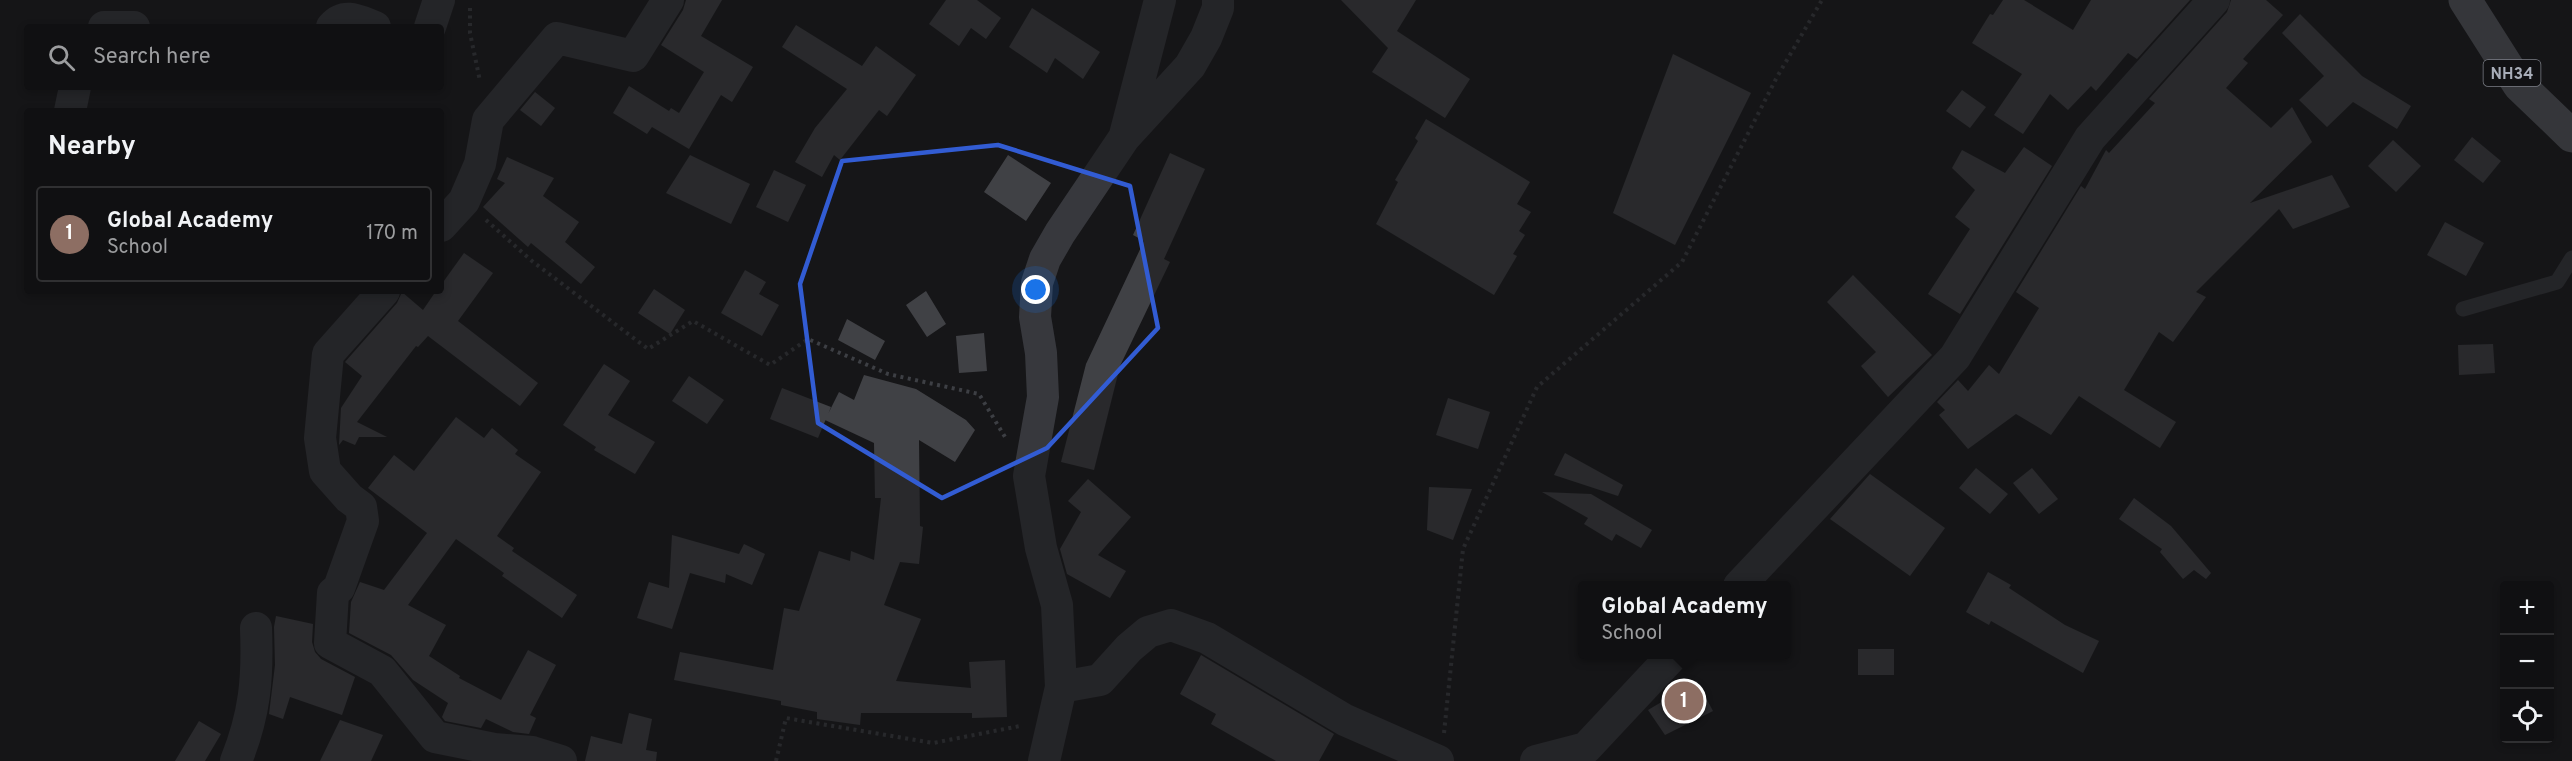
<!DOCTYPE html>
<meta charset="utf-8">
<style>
:root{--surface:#101012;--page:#19191b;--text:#f1f3f6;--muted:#9c9d9f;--line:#303032;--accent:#ea580c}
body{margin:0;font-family:Overpass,sans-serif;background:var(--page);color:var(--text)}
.controls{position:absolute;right:18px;bottom:18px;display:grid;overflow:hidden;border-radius:6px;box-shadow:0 3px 9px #0003}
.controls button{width:54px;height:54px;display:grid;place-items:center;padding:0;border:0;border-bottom:2px solid var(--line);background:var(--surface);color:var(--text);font:30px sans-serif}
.you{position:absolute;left:1036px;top:290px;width:21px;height:21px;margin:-15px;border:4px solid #fff;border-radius:50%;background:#1a73e8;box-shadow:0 0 0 9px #1a73e833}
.badge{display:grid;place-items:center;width:39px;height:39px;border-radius:50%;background:var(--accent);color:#fff;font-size:20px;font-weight:700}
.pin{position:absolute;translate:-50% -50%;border:3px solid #fff;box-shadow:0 2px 6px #0006}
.popup{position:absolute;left:1578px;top:581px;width:213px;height:78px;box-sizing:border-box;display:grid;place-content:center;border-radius:6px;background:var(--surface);filter:drop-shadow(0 2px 4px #0005);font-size:20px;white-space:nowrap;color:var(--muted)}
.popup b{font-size:22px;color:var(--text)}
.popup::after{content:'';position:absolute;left:50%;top:100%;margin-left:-12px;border:12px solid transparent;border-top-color:var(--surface)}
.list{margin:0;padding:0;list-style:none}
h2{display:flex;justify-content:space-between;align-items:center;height:78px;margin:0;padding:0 24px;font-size:26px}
h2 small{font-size:20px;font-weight:400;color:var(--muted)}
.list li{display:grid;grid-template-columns:39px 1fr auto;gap:18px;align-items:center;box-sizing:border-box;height:96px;margin:0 12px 12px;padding:0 12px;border:2px solid var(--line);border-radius:6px}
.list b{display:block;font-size:22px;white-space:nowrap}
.list p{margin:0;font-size:20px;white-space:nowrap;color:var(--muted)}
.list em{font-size:20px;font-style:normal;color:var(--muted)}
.icon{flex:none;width:33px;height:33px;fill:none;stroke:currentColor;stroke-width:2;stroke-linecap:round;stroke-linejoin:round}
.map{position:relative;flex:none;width:2572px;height:761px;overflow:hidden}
.search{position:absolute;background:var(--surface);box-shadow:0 3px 9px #0003;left:24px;top:24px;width:420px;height:66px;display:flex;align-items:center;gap:15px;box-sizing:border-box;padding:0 21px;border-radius:6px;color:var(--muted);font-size:22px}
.panel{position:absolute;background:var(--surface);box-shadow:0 3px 9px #0003;left:24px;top:108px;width:420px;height:186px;border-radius:6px}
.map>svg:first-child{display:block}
.building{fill:#404145}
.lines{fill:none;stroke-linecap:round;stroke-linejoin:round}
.path{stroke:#3d3f44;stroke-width:4;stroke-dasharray:3 4.5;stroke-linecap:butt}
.service{stroke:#37383d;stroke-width:15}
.minor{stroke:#37383d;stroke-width:32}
.trunk{stroke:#5b5e65;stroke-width:33}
.marked{fill:none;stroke:#325cd3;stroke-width:4.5;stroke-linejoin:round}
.labels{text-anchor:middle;stroke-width:5;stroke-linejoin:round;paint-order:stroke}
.shield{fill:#111113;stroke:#7b7e86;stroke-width:1.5}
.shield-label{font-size:16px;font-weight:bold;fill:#a8adb8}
</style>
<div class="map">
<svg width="2572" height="761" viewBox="0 0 2572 761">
<rect width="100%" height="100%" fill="#161618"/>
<path class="building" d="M 686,0 L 722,0 L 701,36 L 753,67 L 732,102 L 721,95 L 689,149 L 652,127 L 647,134 L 613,113 L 629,86 L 669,111 L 671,108 L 679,113 L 704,72 L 661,45 L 683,10 Z
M 946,0 L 977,0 L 1001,18 L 986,39 L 971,28 L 959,46 L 929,24 Z
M 1341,0 L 1416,0 L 1397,31 L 1470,79 L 1445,118 L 1372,72 L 1388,48 Z
M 2003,0 L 2024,0 L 2073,30 L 2091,0 L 2190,0 L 2137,59 L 2128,53 L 2096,91 L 2091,86 L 2068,110 L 2050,94 L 2023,134 L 1994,115 L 2022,74 L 1972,43 L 1990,14 L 1993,15 Z
M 2231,0 L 2266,0 L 2283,15 L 2243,59 L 2248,63 L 2226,88 L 2271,128 L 2292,107 L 2312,142 L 2250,203 L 2332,175 L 2350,207 L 2293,229 L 2279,209 L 2196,292 L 2206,297 L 2173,342 L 2159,332 L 2124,390 L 2176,422 L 2160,448 L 2079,396 L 2051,435 L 2016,414 L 1968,449 L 1939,415 L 1945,410 L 1937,402 L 1958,380 L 1968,391 L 1989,365 L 1999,374 L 2039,308 L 2016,292 L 2081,186 L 2085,189 L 2106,150 L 2109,153 L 2155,103 L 2149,99 L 2227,12 Z
M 1032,8 L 1100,52 L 1083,79 L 1055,58 L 1047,73 L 1009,47 Z
M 2300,14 L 2362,76 L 2411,106 L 2397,129 L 2353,102 L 2327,127 L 2299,100 L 2324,76 L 2282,33 Z
M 796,25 L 862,66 L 876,46 L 916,75 L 887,116 L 879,110 L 840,160 L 834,155 L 822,177 L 795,162 L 815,128 L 847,89 L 782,47 Z
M 1673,54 L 1751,93 L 1675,245 L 1613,213 Z
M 1962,90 L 1986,107 L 1970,128 L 1946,111 Z
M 535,92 L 555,108 L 541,126 L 520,110 Z
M 1426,119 L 1530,182 L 1517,204 L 1531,212 L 1519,231 L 1525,235 L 1513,254 L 1517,256 L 1494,295 L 1376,224 L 1398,182 L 1395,180 L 1418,141 L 1415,138 Z
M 2472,137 L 2501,161 L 2483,183 L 2454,160 Z
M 2393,140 L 2421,166 L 2396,192 L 2368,166 Z
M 2024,147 L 2052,166 L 1960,314 L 1928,294 L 1970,229 L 1955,217 L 1975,190 L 1952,168 L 1962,150 L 2005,173 Z
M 1170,153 L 1205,169 L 1164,259 L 1170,262 L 1120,366 L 1094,470 L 1061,462 L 1086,364 L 1144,241 L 1133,235 Z
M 690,155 L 750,184 L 731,224 L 666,193 Z
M 1008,155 L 1051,183 L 1026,221 L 984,192 Z
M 507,157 L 554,178 L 543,196 L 579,222 L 565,242 L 595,267 L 581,284 L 531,243 L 528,247 L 483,207 L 505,183 L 497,179 Z
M 774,170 L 806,185 L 788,222 L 756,207 Z
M 2445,222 L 2484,243 L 2466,276 L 2427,255 Z
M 464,253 L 493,273 L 458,321 L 538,383 L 520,406 L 428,336 L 418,347 L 416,346 L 357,422 L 387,437 L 359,437 L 355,445 L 343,440 L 339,445 L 341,408 L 362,376 L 345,362 L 397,303 L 402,292 L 423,310 L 436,291 L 441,291 L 441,285 Z
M 745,270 L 766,282 L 759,294 L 779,305 L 762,336 L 721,313 Z
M 1853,275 L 1932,355 L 1888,397 L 1861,366 L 1876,352 L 1827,302 Z
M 654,289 L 685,310 L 670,334 L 638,313 Z
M 926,291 L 946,324 L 927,337 L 906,305 Z
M 847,319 L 885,341 L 875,360 L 838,340 Z
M 984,333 L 987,371 L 959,373 L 956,336 Z
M 2493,344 L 2495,373 L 2459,375 L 2458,345 Z
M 604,364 L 630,381 L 608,415 L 655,442 L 635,474 L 594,450 L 596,447 L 563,425 Z
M 864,375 L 916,389 L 966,420 L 975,430 L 955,462 L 919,440 L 920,526 L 923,527 L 919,564 L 900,562 L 884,605 L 921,619 L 896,681 L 971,688 L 969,662 L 1005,660 L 1007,717 L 972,718 L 972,713 L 861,713 L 860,725 L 817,719 L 817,712 L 781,705 L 781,701 L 674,680 L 680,652 L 773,670 L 784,608 L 799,611 L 819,551 L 850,561 L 851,551 L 874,560 L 881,498 L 875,498 L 874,443 L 825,420 L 839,392 L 854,400 Z
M 689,376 L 724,400 L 707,424 L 672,401 Z
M 782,388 L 831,407 L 818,438 L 770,419 Z
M 1448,398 L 1490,412 L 1478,449 L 1436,435 Z
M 456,417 L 484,438 L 492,428 L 518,450 L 515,454 L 541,472 L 497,536 L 514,548 L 512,551 L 577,595 L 562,618 L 502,576 L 504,573 L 456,539 L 408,605 L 446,625 L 429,656 L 460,676 L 459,678 L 501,700 L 528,650 L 556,665 L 530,715 L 536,718 L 529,734 L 513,732 L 486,719 L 481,728 L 445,721 L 442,717 L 448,703 L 413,680 L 391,655 L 349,633 L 351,602 L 360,582 L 384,590 L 427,533 L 368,488 L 394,455 L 414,471 Z
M 1565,453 L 1623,485 L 1618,496 L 1554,475 Z
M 1976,468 L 2008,494 L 1990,514 L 1959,488 Z
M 2032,468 L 2058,499 L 2039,514 L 2013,483 Z
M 1870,474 L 1945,528 L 1910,576 L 1830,519 Z
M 1088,479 L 1131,517 L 1098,555 L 1126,571 L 1110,598 L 1067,574 L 1060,549 L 1081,512 L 1068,501 Z
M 1429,487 L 1472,489 L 1453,540 L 1427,530 Z
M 1542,492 L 1591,494 L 1652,530 L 1641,548 L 1616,534 L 1612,541 L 1584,524 L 1588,518 Z
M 2134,498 L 2171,526 L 2211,573 L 2206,579 L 2194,570 L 2183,579 L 2160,552 L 2162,549 L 2119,519 Z
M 672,535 L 739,554 L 744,544 L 765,554 L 752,585 L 726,574 L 725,583 L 690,573 L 672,629 L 637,618 L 649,582 L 669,588 Z
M 1988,572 L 2011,585 L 2009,588 L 2065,625 L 2099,641 L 2083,673 L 1991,621 L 1989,625 L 1966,612 Z
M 276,616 L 313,624 L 312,642 L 315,652 L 321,659 L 355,677 L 342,715 L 290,697 L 283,719 L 269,714 L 275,665 L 274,627 Z
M 1858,649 L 1894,649 L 1894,675 L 1858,675 Z
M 1201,655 L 1334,734 L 1319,761 L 1276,761 L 1211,724 L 1216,714 L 1180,694 Z
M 1697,681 L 1713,711 L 1665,735 L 1648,710 Z
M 629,713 L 652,719 L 646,750 L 657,752 L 656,761 L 585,761 L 591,736 L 622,744 Z
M 340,720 L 383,735 L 371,761 L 320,761 Z
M 199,721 L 221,734 L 205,761 L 175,761 Z"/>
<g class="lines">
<path class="path" d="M 470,8 L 470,33 L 480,81
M 486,220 L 532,261 L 648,349 L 693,321 L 770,365 L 808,339 L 888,374 L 979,394 L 1005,437
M 1444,733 L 1463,549 L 1537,387 L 1682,262 L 1777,77 L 1822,0
M 776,761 L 786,718 L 933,743 L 1020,726 L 1020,724"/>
<path class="service" d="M 2463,309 L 2557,282 L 2572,258"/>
<path class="minor" d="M 104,27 L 134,27
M 332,27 C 345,12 359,21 375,27
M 430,27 L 439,0
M 70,111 L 75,87
M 1125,135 L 1160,0
M 441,226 L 464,201 L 480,164 L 488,120 L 557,38 L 633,56 L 668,0
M 384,291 L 328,354 L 320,438 L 325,471 L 349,498 L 361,507 L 363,521 L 339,588 L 333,593 L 330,643 L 382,671 L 435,737 L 494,749 L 532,752
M 1739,586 L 1955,357 L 2090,138 L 2214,0
M 1061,687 L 1100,680 L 1129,648 L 1148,632 L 1171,625 L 1207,638 L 1345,720 L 1438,761
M 236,761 C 255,714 258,678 256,628
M 528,761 L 532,752 L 561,761
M 1044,761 L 1061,687 L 1057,605 L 1041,548 L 1029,476 L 1043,397 L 1041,353 L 1035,317 L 1037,283 L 1045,259 L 1060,233 L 1124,138 L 1190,66 L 1206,38 L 1218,8 L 1218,0
M 1536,761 L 1586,748 L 1674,654"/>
<path class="trunk" d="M 2465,0 L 2519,85 L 2572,136"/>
</g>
<path d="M0 0H2572V761H0ZM 998,145 L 1130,186 L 1158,328 L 1047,448 L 942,498 L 818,423 L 800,284 L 842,161 Z" fill="#161618" fill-opacity=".55" fill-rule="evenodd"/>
<path class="marked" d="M 998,145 L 1130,186 L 1158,328 L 1047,448 L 942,498 L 818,423 L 800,284 L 842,161 Z"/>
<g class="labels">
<rect class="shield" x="2483.5" y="60" width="57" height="26" rx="4.5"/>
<g class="shield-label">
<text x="2512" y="79">NH34</text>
</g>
</g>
</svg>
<div class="controls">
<button>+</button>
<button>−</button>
<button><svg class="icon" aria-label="locate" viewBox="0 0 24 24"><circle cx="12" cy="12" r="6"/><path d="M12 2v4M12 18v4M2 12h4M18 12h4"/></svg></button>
</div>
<div class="you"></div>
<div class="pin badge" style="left:1684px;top:701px;background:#8d6e63">1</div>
<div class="popup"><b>Global Academy</b>School</div>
<div class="search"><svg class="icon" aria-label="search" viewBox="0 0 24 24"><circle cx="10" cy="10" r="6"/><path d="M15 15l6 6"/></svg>Search here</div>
<section class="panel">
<h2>Nearby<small></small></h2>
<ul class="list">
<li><span class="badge" style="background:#8d6e63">1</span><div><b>Global Academy</b><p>School</p></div><em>170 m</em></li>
</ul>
</section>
</div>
